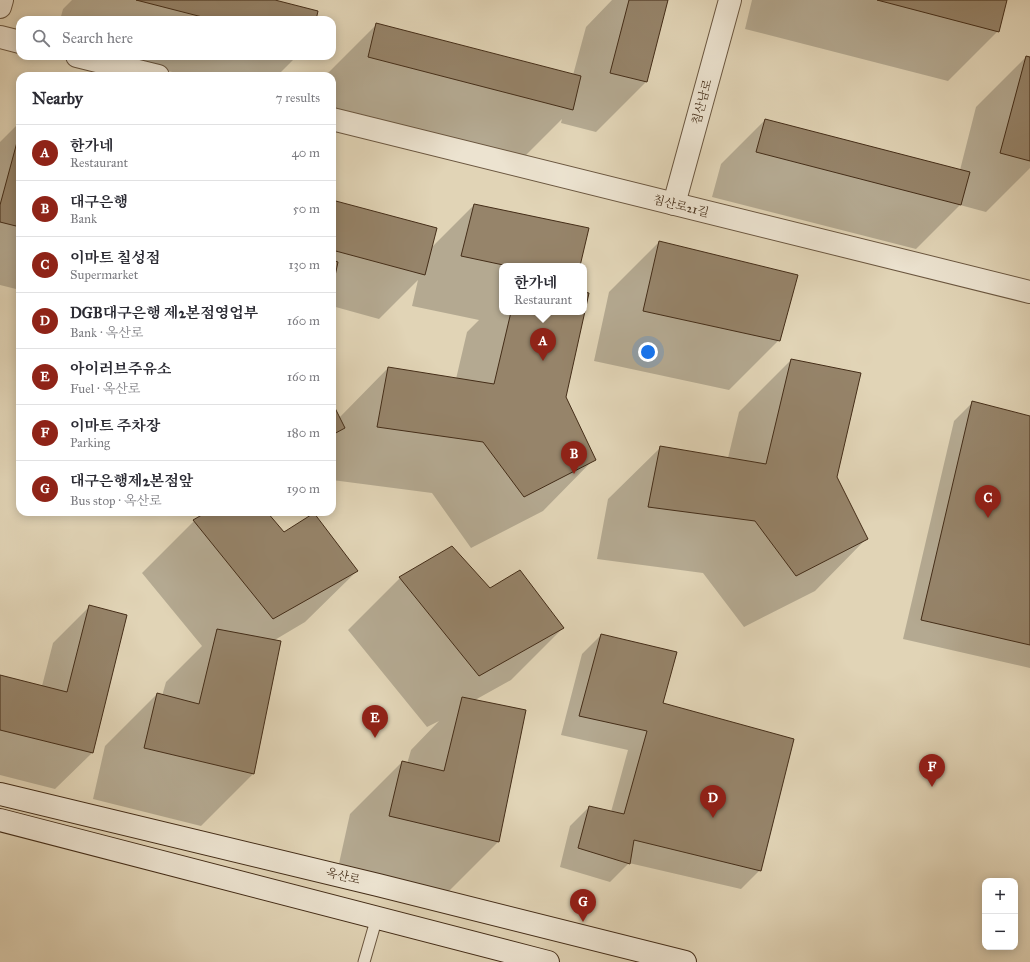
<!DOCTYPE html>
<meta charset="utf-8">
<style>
:root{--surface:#fff;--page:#f2f2f3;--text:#2b2b33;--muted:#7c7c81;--line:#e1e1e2;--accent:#8f2418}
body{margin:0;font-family:"IM FELL Great Primer","Noto Serif KR",serif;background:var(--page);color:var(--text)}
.controls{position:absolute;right:12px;bottom:12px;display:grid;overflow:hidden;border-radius:8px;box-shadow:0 2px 10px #0003}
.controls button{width:36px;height:36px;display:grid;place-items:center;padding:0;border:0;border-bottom:1px solid var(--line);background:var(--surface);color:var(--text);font:20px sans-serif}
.you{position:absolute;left:648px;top:352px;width:14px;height:14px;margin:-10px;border:3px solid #fff;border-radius:50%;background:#1a73e8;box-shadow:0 0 0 6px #1a73e833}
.badge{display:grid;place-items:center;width:26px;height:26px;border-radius:50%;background:var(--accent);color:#fff;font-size:13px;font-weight:700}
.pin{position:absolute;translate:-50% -33px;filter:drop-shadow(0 1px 2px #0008)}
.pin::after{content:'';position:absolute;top:21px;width:14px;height:12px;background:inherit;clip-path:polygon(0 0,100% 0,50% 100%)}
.popup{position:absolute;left:499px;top:263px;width:88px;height:52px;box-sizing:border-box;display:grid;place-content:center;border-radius:8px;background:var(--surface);filter:drop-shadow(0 1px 3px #0005);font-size:13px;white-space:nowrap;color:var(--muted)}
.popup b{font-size:15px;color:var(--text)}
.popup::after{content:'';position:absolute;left:50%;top:100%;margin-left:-8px;border:8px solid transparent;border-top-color:var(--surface)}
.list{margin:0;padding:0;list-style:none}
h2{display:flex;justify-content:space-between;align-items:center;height:52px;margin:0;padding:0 16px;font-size:17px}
h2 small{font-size:13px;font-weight:400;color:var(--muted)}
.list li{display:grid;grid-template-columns:26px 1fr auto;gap:12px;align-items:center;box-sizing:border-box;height:56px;padding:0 16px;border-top:1px solid var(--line)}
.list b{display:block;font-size:15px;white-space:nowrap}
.list p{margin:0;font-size:13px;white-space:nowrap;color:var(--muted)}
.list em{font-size:13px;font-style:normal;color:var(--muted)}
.icon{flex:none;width:22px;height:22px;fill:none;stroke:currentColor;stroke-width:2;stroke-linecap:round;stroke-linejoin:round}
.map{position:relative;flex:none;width:1030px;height:962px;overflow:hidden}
.search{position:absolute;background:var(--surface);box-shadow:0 2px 10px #0003;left:16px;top:16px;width:320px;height:44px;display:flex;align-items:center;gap:10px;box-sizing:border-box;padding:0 14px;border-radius:12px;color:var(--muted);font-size:15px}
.panel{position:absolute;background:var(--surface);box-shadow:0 2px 10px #0003;left:16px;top:72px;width:320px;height:444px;border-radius:12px}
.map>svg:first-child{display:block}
.shadow{fill:#0003}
.building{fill:#96846a;stroke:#442d18}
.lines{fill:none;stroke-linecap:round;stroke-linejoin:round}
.service-casing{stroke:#6b5740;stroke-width:13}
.minor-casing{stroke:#6b5740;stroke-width:24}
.tertiary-casing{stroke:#6b5740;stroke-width:24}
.secondary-casing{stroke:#442d18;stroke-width:24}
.service{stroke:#ece3d0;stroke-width:11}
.minor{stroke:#ece3d0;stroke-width:22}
.tertiary{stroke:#ece3d0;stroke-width:22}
.secondary{stroke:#ece3d0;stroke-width:22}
.labels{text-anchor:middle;stroke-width:4;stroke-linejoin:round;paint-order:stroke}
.street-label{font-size:12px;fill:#442d18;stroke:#ece3d0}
</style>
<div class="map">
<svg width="1030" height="962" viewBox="0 0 1030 962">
<rect width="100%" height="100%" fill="#e1d4b6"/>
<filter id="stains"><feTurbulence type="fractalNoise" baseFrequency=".005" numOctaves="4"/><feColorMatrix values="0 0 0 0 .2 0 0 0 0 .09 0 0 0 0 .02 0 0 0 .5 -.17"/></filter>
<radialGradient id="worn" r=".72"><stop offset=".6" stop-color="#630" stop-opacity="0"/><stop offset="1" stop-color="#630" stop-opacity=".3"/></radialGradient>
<path class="shadow" d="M 72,0 L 271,0 L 315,20 L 60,20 L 63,9 Z
M 612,0 L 667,0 L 646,82 L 596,132 L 561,123 L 562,119 L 522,159 L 332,110 L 332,76 L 326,76 L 327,74 L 377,24 L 573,75 L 586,27 Z
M 752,0 L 1006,0 L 998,31 L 948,81 L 745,29 Z
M 110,56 L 297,56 L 277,76 L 188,76 Z
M 1026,57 L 1030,58 L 1030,168 L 986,212 L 960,205 L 916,249 L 712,197 L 721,164 L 765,120 L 960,170 L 976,107 Z
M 20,122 L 20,290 L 0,285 L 0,142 Z
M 332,201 L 431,248 L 474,205 L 579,266 L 502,266 L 502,312 L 584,312 L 565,398 L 594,459 L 543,511 L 471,548 L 432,493 L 332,480 L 333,438 L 332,439 L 332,404 L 339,418 L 388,368 L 456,379 L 467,332 L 479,320 L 412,306 L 418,280 L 379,319 L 332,306 Z
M 659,242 L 779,340 L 729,390 L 594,361 L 609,292 Z
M 791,360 L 836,477 L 866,539 L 815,591 L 744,627 L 703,573 L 597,559 L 608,499 L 660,448 L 728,458 L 739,412 Z
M 973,402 L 1030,417 L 1030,668 L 903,639 L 954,421 Z
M 209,512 L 265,512 L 283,533 L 357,571 L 305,622 L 273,641 L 280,642 L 253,774 L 201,826 L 93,799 L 105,746 L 157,694 L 162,696 L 166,682 L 202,646 L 142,573 L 194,521 Z
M 452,547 L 490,590 L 563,628 L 511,680 L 475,700 L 525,710 L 498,842 L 446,894 L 338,868 L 350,814 L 402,762 L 407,764 L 411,750 L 439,721 L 427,727 L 348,630 L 400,578 Z
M 90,606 L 92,753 L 55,789 L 0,775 L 0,676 L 42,686 L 53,643 Z
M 601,635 L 662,703 L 760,870 L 741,889 L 629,863 L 610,882 L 560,867 L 570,826 L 589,807 L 611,812 L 628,750 L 561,735 L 582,654 Z"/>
<path class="building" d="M 136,0 L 275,0 L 318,11 L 316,20 L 214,20 Z
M 629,0 L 668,0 L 647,82 L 610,73 Z
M 877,0 L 1007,0 L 999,32 Z
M 376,23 L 581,76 L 573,110 L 368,57 Z
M 1026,56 L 1030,57 L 1030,161 L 1000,153 Z
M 765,119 L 970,172 L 961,205 L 756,152 Z
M 20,131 L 20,227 L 0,222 L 0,205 Z
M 332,200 L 437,228 L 425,275 L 332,250 Z
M 474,204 L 589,228 L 580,266 L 508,266 L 461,256 Z
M 659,241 L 798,275 L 780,341 L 643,311 Z
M 332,260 L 338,262 L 332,290 Z
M 584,292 L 589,293 L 566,397 L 596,460 L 524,497 L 483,442 L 377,427 L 388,367 L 494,384 L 511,312 L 584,312 Z
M 791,359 L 861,373 L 837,477 L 868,539 L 796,576 L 755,521 L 648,507 L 660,446 L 766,464 Z
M 972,401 L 1030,416 L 1030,645 L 921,620 Z
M 332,402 L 345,428 L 332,435 Z
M 207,512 L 267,512 L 284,532 L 314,513 L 358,571 L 273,619 L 193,520 Z
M 452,546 L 490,588 L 520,570 L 564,628 L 479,676 L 399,577 Z
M 89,605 L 127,615 L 93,753 L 0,730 L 0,675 L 67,692 Z
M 217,629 L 281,641 L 254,774 L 144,748 L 157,693 L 199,704 Z
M 601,634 L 677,652 L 663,703 L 794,739 L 761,871 L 634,840 L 630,864 L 578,848 L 589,806 L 624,814 L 647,731 L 579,716 Z
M 462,697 L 526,710 L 499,842 L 389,816 L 402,761 L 444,771 Z"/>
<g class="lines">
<g class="service-casing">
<path id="service" d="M 364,962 L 377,917"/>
</g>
<g class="minor-casing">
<path id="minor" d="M 674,204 L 730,0"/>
</g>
<g class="tertiary-casing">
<path id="tertiary" d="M 0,7 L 2,0
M 0,37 L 20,42
M 77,56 L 158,76
M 332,119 L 1030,292"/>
</g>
<g class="secondary-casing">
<path id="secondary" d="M 0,794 L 378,885 L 685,962
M 0,820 L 548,962"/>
</g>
<use href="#service" class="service"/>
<use href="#minor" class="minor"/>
<use href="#tertiary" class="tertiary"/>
<use href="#secondary" class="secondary"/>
</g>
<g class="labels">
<g class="street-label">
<text transform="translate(702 102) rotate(-75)" y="4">침산남로</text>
<text transform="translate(681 206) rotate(14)" y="4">침산로21길</text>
<text transform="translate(343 876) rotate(14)" y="4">옥산로</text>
</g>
</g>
<rect width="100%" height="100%" filter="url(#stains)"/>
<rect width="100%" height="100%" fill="url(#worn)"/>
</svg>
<div class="controls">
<button>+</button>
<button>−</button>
</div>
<div class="you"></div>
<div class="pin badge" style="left:543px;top:361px">A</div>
<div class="popup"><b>한가네</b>Restaurant</div>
<div class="pin badge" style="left:574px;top:474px">B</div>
<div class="pin badge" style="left:988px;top:518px">C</div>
<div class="pin badge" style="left:713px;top:818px">D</div>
<div class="pin badge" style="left:375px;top:738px">E</div>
<div class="pin badge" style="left:932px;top:787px">F</div>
<div class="pin badge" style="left:583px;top:922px">G</div>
<div class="search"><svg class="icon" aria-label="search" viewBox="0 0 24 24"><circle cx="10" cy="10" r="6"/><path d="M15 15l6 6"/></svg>Search here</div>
<section class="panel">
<h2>Nearby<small>7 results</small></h2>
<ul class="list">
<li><span class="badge">A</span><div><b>한가네</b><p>Restaurant</p></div><em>40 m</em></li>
<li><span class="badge">B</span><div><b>대구은행</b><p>Bank</p></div><em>50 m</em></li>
<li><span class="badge">C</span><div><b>이마트 칠성점</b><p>Supermarket</p></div><em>130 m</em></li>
<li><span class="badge">D</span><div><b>DGB대구은행 제2본점영업부</b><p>Bank · 옥산로</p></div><em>160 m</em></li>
<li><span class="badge">E</span><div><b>아이러브주유소</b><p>Fuel · 옥산로</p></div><em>160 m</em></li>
<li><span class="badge">F</span><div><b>이마트 주차장</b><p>Parking</p></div><em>180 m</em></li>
<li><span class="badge">G</span><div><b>대구은행제2본점앞</b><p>Bus stop · 옥산로</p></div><em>190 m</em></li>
</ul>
</section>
</div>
